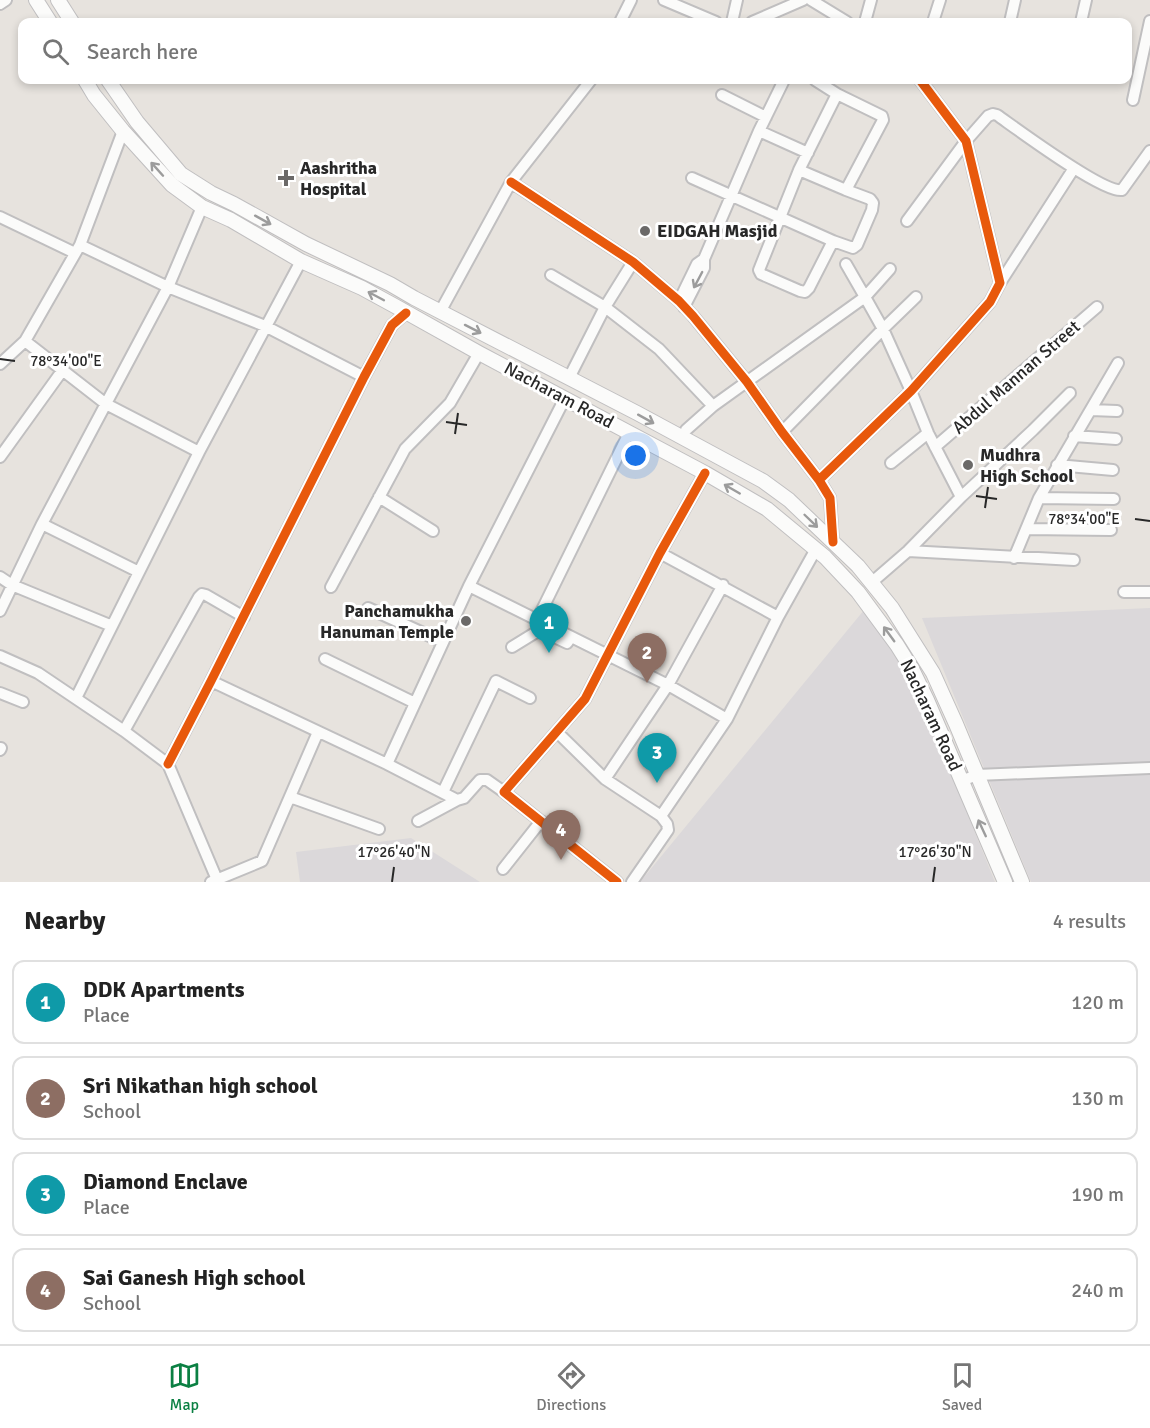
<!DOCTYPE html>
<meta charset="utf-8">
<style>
:root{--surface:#fff;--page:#f6f6f6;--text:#222;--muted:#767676;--line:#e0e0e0;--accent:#0b8043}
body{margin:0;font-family:Signika,sans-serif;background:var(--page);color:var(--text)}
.you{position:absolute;left:636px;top:456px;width:21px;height:21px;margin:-15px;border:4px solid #fff;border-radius:50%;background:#1a73e8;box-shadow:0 0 0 9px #1a73e833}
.badge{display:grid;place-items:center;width:39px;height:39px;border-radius:50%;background:var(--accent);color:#fff;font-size:20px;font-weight:700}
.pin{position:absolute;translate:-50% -50px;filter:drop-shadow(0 2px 3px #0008)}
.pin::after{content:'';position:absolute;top:32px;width:21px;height:18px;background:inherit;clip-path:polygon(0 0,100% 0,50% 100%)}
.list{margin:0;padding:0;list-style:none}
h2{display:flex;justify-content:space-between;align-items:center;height:78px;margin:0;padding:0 24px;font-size:26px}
h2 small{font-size:20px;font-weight:400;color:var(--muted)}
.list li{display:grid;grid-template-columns:39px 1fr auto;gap:18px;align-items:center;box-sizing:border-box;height:84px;margin:0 12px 12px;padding:0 12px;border:2px solid var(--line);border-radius:12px}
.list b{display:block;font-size:22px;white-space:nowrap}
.list p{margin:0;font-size:20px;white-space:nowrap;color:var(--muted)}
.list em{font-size:20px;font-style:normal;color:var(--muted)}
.icon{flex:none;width:33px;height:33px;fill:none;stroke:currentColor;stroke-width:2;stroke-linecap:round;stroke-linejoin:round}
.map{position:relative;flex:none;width:1150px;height:882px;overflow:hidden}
.search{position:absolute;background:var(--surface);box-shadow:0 3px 9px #0003;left:18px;right:18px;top:18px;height:66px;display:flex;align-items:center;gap:15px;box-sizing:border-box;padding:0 21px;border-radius:12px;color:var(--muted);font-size:22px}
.sheet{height:462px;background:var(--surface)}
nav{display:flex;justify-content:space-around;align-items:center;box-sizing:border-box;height:84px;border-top:2px solid var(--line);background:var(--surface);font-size:16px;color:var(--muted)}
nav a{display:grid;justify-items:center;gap:3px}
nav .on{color:var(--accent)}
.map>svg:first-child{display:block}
.industrial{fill:#dbd8da}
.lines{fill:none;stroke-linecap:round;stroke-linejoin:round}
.minor-casing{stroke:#c0bfc0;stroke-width:14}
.secondary-casing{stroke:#c0bfc0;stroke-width:16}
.minor{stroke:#fbfbfa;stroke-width:10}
.secondary{stroke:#fbfbfa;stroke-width:14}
.cycleway-casing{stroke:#fff;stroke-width:13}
.cycleway{stroke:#e8590c;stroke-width:9}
.oneway{stroke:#9c9c9c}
.ticks{fill:none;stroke:#282828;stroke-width:2}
.poi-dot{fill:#6b6968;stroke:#fff;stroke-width:2}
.labels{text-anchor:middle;stroke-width:6;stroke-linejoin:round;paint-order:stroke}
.poi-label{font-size:18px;font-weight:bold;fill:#282828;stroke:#fff;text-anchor:start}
.street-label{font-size:18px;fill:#282828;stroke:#fff}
.ticks-label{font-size:15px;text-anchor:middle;fill:#282828;stroke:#fff;stroke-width:6;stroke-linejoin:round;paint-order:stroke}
</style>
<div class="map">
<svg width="1150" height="882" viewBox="0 0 1150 882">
<rect width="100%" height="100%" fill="#e7e3de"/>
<path class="industrial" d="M 869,604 L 919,694 L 995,882 L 640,882 Z
M 1150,608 L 1150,882 L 1031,882 L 922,618 Z
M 411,838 L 480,882 L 300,882 L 296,852 Z"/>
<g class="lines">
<g class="minor-casing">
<path id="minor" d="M 664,0 L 716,22
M 811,0 L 847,22
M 0,4 L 6,0
M 620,22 L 631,0
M 732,22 L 737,0
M 752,22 L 803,0
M 865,22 L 871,0
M 933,22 L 940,0
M 1010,22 L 1015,0
M 1081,22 L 1086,0
M 837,94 L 882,116 L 883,120 L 846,190
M 722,95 L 766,117
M 1133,100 L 1150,21
M 759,131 L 808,153
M 799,170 L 846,190 L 870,199 L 873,203 L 872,210 L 857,245 L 853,248 L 833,241 L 809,288 L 805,292 L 800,291 L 761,274 L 759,270 L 799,170 L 837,94 L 815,80
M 692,178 L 833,241
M 511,182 L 633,262 L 679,301 L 693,316 L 747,382 L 782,432 L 819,480 L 830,498 L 833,542
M 0,217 L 75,253
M 907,221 L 966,141 L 988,116 L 993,114 L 997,115 C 1017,129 1103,193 1122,190 L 1150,151
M 80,245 L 168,287 L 265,326 L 364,377
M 704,259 L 759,131 L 784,80
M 890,269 L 865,297 L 883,329 L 911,391 L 928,433 L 961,497
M 551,275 L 605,307 L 659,349 L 713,406
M 1000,283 L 1074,168
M 679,301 L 697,264 L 704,259 L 704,268 L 684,307
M 440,312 L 511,182 L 591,80
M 25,341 L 106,404 L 199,452
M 0,364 L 25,341 L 80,245 L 123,131
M 569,378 L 605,307 L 633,262
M 1091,410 L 1117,411
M 686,430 L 713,406 L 865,297 L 846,264
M 782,432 L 883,329 L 916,297
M 1074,436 L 1116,439
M 935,447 L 1097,307
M 0,457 L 62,371
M 891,463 L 928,433
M 1057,465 L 1113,470
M 819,480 L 911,391 L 990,302 L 1000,283 L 966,141 L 920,80
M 379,497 L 433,531
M 1039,498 L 1114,499
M 42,524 L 139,572
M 1026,529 L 1111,530
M 908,551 L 1074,560
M 660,553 L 778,617
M 1014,558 L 1039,498 L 1118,363
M 0,577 L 12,585 L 112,626
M 871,583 L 908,551 L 961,497 L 1033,430 L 1070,393
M 469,586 L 668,685 L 727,719
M 331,587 L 405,449 L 450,403 L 479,353
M 1124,592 L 1150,592
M 368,608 L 443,642
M 0,611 L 42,524 L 168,287 L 202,207
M 537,620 L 629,433
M 550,635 L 567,643 L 571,637
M 512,647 L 538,631 L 542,631 L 550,635 L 554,628
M 0,656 L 38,673 L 124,731 L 168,764 L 218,882
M 325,659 L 415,703
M 211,681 L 387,764 L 457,800
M 0,693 L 23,702
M 76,698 L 199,452 L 301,261
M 124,731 L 199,597 L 202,594 L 206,595 L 244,617
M 557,732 L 605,779 L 661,816 L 727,719 L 778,617 L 816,549
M 0,750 L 1,748
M 168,764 L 211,681 L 364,377 L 392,325 L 406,313
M 387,764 L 469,586 L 565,398
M 605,779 L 668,685 L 723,585
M 961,781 L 977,775 L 1150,768
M 443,792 L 496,681 L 530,698
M 290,797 L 379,829
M 418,821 L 457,800 L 464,798 L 480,780 L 487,780 L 504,792
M 503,869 L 541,821
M 211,882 L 262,861 L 318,732
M 617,882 L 504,792 L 585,699 L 660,553 L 705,473
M 632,882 L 668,830 L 667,824 L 661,816"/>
</g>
<g class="secondary-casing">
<path id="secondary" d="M 36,0 L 50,22
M 58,0 L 72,22
M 85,80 L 94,95 L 123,131 L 172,185 L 202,207 L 231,220 L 301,261 L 362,288 L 395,306 L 479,353 L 705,473 L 767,509 L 825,557 L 858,592 L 897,645 L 912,669 L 927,700 L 1005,882
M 108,80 L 137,122 L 181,174 L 211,193 L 234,204 L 306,244 L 390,284 L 414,298 L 637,413 L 763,481 L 789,500 L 858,566 L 892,608 L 933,673 L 956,724 L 1022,882"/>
</g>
<use href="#minor" class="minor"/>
<use href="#secondary" class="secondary"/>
<g class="cycleway-casing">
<path id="cycleway" d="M 511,182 L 633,262 L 679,301 L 693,316 L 747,382 L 782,432 L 819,480 L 830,498 L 833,542
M 819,480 L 911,391 L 990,302 L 1000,283 L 966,141 L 920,80
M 168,764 L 211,681 L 364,377 L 392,325 L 406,313
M 617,882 L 504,792 L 585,699 L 660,553 L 705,473"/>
</g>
<use href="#cycleway" class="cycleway"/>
</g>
<defs><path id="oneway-shaft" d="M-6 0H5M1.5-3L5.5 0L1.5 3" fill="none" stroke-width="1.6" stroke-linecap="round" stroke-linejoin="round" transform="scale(1.5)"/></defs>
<g class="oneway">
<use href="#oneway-shaft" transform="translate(157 169) rotate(-132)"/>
<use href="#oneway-shaft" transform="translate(263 220) rotate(29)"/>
<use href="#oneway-shaft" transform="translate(698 280) rotate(118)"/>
<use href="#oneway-shaft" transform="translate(376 296) rotate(-152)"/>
<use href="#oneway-shaft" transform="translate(473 329) rotate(27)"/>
<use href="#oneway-shaft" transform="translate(646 419) rotate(29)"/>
<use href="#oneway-shaft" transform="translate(732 489) rotate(-150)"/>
<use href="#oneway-shaft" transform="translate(811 521) rotate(44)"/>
<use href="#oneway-shaft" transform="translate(889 634) rotate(-126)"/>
<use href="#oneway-shaft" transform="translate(982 828) rotate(-115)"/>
</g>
<path class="ticks" d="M 0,359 L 15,361M 446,422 L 467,425M 455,434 L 458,413M 976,496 L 997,499M 985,508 L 988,487M 1135,519 L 1150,521M 392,882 L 394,867M 933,882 L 935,867"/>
<g class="poi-dot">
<path d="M283 169h6v6h6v6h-6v6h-6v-6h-6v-6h6z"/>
<circle cx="645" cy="231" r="6"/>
<circle cx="968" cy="465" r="6"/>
<circle cx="466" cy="621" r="6"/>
</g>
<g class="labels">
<g class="poi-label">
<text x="300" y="174">Aashritha<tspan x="300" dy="21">Hospital</tspan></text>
<text x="657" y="237">EIDGAH Masjid</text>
<text x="980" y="461">Mudhra<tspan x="980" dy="21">High School</tspan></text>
<text x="454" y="617" text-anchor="end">Panchamukha<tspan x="454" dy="21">Hanuman Temple</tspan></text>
</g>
<g class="street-label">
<text transform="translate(1016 377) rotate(-41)" y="6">Abdul Mannan Street</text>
<text transform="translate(559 395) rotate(28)" y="6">Nacharam Road</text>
<text transform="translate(931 715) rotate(65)" y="6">Nacharam Road</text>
</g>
</g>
<g class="ticks-label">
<text x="66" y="366">78°34'00"E</text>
<text x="1084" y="524">78°34'00"E</text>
<text x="394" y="857">17°26'40"N</text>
<text x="935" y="857">17°26'30"N</text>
</g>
</svg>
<div class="you"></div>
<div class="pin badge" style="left:549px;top:653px;background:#0f9aa8">1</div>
<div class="pin badge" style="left:647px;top:683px;background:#8d6e63">2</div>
<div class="pin badge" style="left:657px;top:783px;background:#0f9aa8">3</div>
<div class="pin badge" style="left:561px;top:860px;background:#8d6e63">4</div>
<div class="search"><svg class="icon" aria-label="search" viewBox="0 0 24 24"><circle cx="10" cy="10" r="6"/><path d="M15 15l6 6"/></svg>Search here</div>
</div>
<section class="sheet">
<h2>Nearby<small>4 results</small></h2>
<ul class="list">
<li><span class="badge" style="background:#0f9aa8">1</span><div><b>DDK Apartments</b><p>Place</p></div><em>120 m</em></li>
<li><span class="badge" style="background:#8d6e63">2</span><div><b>Sri Nikathan high school</b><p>School</p></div><em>130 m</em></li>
<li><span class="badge" style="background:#0f9aa8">3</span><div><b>Diamond Enclave</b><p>Place</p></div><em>190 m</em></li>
<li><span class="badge" style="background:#8d6e63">4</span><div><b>Sai Ganesh High school</b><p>School</p></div><em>240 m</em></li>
</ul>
</section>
<nav>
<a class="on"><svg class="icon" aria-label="map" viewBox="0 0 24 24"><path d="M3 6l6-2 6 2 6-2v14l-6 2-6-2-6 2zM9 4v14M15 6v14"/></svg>Map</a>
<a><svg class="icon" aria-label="directions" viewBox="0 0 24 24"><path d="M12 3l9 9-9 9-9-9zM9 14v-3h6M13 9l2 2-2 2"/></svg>Directions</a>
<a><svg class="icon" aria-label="saved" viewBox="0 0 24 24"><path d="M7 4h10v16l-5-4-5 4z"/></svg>Saved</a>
</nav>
